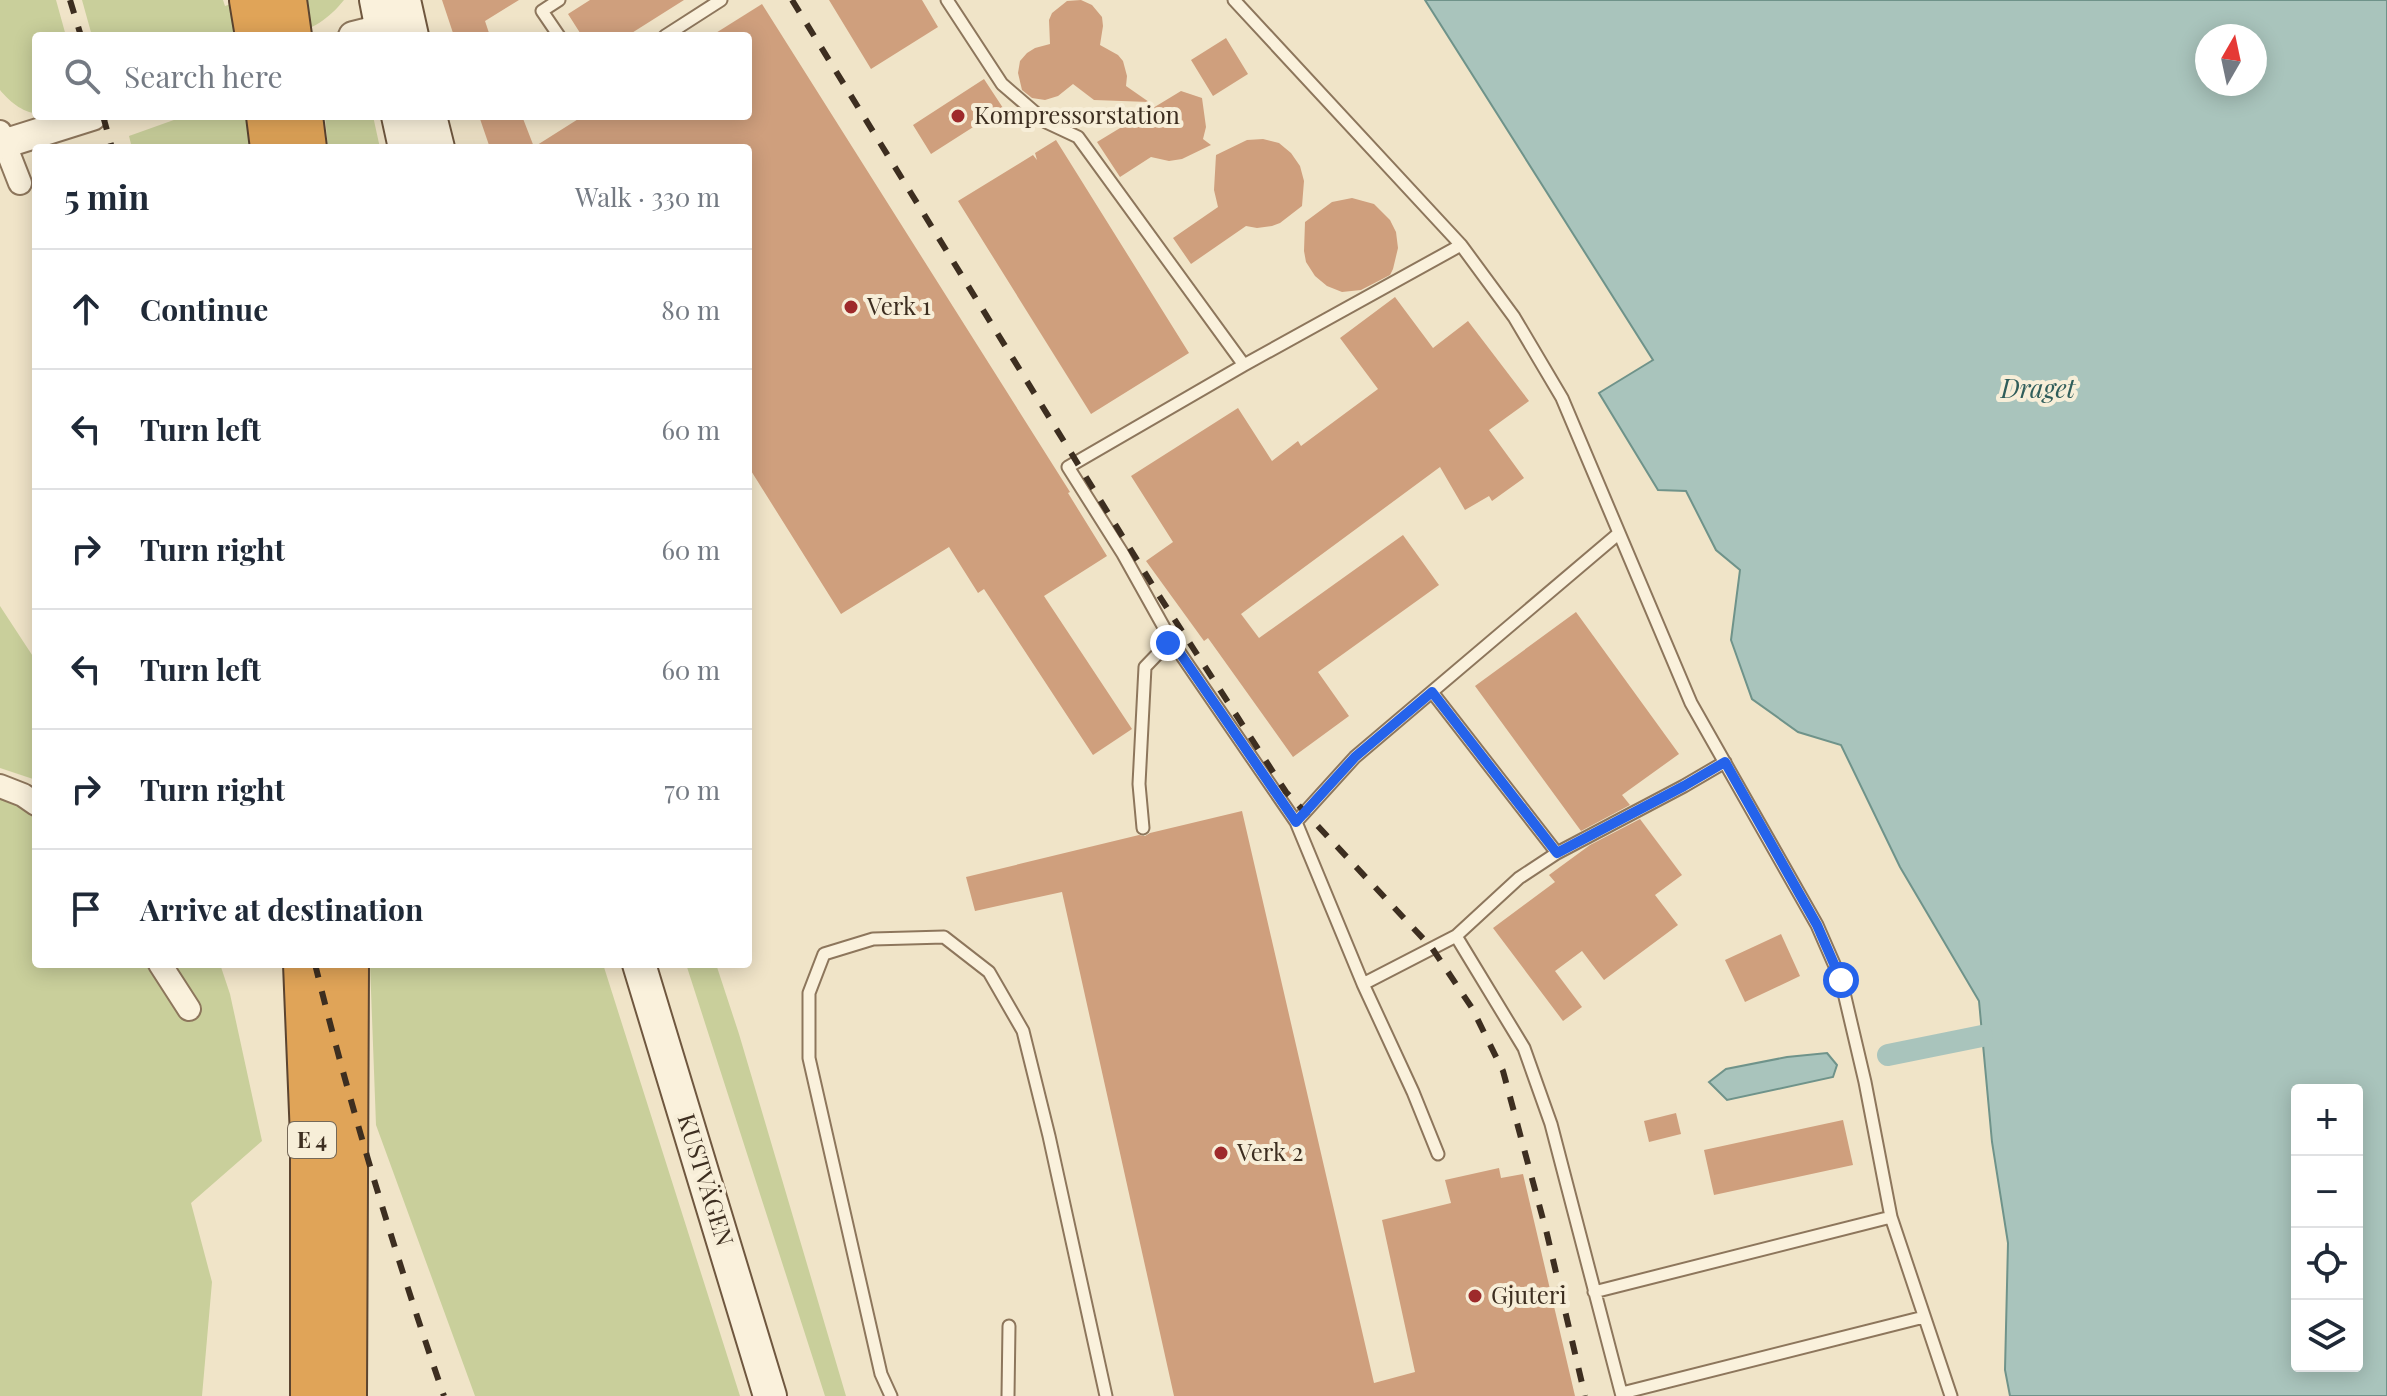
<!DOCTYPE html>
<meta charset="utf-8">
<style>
:root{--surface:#fff;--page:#f6f6f7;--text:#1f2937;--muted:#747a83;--line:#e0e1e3}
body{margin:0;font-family:"Playfair Display",serif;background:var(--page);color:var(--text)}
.controls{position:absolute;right:24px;bottom:24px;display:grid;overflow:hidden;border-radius:8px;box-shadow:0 4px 20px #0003}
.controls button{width:72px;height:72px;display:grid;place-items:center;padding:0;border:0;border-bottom:2px solid var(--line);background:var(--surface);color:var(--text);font:40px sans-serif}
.compass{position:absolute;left:2195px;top:24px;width:72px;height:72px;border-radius:50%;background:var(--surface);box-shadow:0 4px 20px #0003;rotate:9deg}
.stop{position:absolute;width:24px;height:24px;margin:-18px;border:6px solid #2563eb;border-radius:50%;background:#fff}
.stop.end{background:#2563eb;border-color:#fff;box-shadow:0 2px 8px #0008}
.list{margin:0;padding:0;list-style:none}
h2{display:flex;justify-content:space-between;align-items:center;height:104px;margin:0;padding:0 32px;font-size:34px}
h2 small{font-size:26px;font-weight:400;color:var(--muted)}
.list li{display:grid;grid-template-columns:52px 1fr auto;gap:24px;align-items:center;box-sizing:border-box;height:120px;padding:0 32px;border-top:2px solid var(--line)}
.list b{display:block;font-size:30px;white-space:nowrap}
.list em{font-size:26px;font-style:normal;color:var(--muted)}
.icon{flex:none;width:44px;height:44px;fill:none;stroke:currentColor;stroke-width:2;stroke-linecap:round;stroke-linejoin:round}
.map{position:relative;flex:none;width:2387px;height:1396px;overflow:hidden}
.search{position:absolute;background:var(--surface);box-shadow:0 4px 20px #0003;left:32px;top:32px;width:720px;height:88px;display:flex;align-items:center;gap:20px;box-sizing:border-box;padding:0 28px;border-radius:8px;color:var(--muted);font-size:30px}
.panel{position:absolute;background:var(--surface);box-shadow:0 4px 20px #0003;left:32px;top:144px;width:720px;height:824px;border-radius:8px}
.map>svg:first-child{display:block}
.green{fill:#c9cf9b}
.water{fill:#a9c4bc;stroke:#6f938a;stroke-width:2;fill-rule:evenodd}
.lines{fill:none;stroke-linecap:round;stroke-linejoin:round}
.canal{stroke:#a9c4bc;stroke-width:22}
.building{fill:#cf9f7d}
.service-casing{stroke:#8d765c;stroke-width:15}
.minor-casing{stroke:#8d765c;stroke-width:26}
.tertiary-casing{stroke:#8d765c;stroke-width:32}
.secondary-casing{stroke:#6f573f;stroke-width:36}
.motorway-casing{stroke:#5b4430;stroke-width:46}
.service{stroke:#faf1dc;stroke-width:11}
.minor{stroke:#faf1dc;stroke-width:22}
.tertiary{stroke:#faf1dc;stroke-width:28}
.secondary{stroke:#faf1dc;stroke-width:32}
.motorway{stroke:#e0a458;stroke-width:42}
.rail{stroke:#3d2e20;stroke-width:6;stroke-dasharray:14 14;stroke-linecap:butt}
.route{stroke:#2563eb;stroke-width:10}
.poi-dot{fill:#9e2a2b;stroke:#f7eed8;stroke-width:3}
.labels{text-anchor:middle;stroke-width:8;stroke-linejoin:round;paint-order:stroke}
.shield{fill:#f7eed8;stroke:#756857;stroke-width:2}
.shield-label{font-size:22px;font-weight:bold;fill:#3d2e20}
.poi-label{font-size:24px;fill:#3d2e20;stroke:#f7eed8;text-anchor:start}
.street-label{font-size:24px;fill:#3d2e20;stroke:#f7eed8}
.water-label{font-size:26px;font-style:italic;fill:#2f5d5a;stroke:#f7eed8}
</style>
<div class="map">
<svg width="2387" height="1396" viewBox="0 0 2387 1396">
<rect width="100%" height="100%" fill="#f0e4c8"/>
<path class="green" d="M 0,0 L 56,0 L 66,36 L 36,36 L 36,113 C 23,113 8,100 0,90 Z
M 82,0 L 223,0 L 225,6 L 243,0 L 344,0 C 328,20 312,29 289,36 L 92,36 Z
M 185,116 L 298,116 L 263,148 L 132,148 L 129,136 Z
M 325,116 L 373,116 L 380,148 L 328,148 Z
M 0,606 L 36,661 L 36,780 L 0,768 Z
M 0,793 L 36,803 L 36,964 L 220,964 L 230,994 L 262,1141 L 191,1203 L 212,1282 L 202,1396 L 0,1396 Z
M 370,964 L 603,964 L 740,1396 L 475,1396 L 376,1125 Z
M 686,964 L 716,964 L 739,1034 L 846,1396 L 825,1396 Z"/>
<path class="water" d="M 1425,0 L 2387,0 L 2387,1396 L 2010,1396 L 2005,1370 L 2008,1243 L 1992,1142 L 1979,1001 L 1900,867 L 1841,745 L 1798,732 L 1752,699 L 1731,640 L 1740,570 L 1716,550 L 1686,491 L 1658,490 L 1599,393 L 1653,360 ZM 2207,36 L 2255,36 L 2255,84 L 2207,84 ZM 2297,1090 L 2357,1090 L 2357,1366 L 2297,1366 Z
M 1827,1053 L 1837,1065 L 1833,1077 L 1727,1100 L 1709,1082 L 1726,1069 L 1787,1057 Z"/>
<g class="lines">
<path class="canal" d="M 1888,1055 L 1982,1036"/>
</g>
<path class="building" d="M 442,0 L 519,0 L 485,21 L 490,36 L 454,36 Z
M 590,0 L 684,0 L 627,36 L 582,36 L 568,14 Z
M 829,0 L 922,0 L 938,27 L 871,69 Z
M 1081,0 L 1092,5 L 1102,17 L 1103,26 L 1100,45 L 1118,55 L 1123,61 L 1127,76 L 1126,86 L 1149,102 L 1094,100 L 1073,84 L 1058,96 L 1045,100 L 1032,98 L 1022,90 L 1018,73 L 1020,61 L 1027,53 L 1035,48 L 1050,44 L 1049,20 L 1052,13 L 1067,1 Z
M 762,4 L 1070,492 L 1068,493 L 1107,556 L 1044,596 L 1132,729 L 1093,755 L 984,589 L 978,593 L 949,547 L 841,614 L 748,466 L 748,148 L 490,148 L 479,116 L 522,116 L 534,147 L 583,116 L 748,116 L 748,36 L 711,36 Z
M 1226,38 L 1248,74 L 1213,96 L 1191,60 Z
M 984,79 L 1003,108 L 931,154 L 913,125 Z
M 1181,91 L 1202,98 L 1206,127 L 1203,139 L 1211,145 L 1182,159 L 1169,161 L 1151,157 L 1120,177 L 1097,142 Z
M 1263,139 L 1279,143 L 1291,153 L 1300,166 L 1304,181 L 1302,206 L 1280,223 L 1272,226 L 1257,228 L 1246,226 L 1191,264 L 1173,238 L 1218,207 L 1214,190 L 1216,155 L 1247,140 Z
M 1056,140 L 1189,353 L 1091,414 L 958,201 L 1033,155 L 1037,160 L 1035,153 Z
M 1352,198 L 1374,204 L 1390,220 L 1396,232 L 1398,248 L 1393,269 L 1390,275 L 1361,290 L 1342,292 L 1327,286 L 1315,276 L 1306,262 L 1304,251 L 1305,222 L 1332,202 Z
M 1395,297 L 1433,348 L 1468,321 L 1529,401 L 1489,430 L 1524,478 L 1492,501 L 1489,496 L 1465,510 L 1440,467 L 1241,614 L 1259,638 L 1403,535 L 1439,585 L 1318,672 L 1349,716 L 1293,757 L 1208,638 L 1204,641 L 1146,561 L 1173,542 L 1131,476 L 1238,408 L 1272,461 L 1298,441 L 1301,446 L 1378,389 L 1340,338 Z
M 1576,612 L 1679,754 L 1622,795 L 1630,805 L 1581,831 L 1475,686 Z
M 1242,811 L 1374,1383 L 1415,1372 L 1382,1220 L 1451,1203 L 1445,1180 L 1499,1168 L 1501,1178 L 1523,1174 L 1575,1396 L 1174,1396 L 1062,892 L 975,911 L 966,877 L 1139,835 L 1145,836 L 1150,833 Z
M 1640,819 L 1682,875 L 1655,895 L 1678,925 L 1604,980 L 1582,951 L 1555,971 L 1582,1007 L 1563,1021 L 1493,928 L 1555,882 L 1549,875 L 1590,845 Z
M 1781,934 L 1800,976 L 1745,1002 L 1725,960 Z
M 1676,1113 L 1681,1134 L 1649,1142 L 1644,1121 Z
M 1843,1120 L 1853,1165 L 1714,1195 L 1704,1150 Z"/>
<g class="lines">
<g class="service-casing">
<path id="service" d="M 947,0 L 1002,84 L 1046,122 L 1078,137 L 1244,365
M 1234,0 L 1461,245 L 1514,317 L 1562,398 L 1691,703 L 1817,925 L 1841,980 L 1865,1082 L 1891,1217 L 1951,1396
M 559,36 L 542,11 L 559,0
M 665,36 L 721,0
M 1432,692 L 1557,853
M 1296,822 L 1355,757 L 1618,534
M 1143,828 L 1139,784 L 1145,667 L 1171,640
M 1456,936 L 1519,878 L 1557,853 L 1684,786 L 1725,762
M 1363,984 L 1456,936 L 1524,1048 L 1551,1124 L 1622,1396
M 1438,1154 L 1413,1092 L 1363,984 L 1296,822 L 1171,640 L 1123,554 L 1068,467 L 1244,365 L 1461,245
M 1594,1292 L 1891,1217
M 1622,1393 L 1924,1317
M 891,1396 L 881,1374 L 809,1058 L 809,993 L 824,954 L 873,939 L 944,937 L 989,972 L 1023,1031 L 1049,1136 L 1106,1396
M 1008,1396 L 1009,1326"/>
</g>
<g class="minor-casing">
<path id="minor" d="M 0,132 L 20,183
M 0,786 L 23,795 L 36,804
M 160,964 L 189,1009"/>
</g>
<g class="tertiary-casing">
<path id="tertiary" d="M 353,36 L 401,24
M 0,145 L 92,116"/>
</g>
<g class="secondary-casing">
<path id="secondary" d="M 376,0 L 383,36
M 404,0 L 412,36
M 398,116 L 405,148
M 430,116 L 438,148
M 639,964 L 770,1396"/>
</g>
<g class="motorway-casing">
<path id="motorway" d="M 251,0 L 257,36
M 285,0 L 290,36
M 268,116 L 272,148
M 301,116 L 305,148
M 305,964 L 312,1137 L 312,1396
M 345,1396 L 347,964"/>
</g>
<use href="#service" class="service"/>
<use href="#minor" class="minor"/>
<use href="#tertiary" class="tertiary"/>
<use href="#secondary" class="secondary"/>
<use href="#motorway" class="motorway"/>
<path class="rail" d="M 70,0 L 81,36
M 792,0 L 1158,594 L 1286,792 L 1432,948 L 1472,1008 L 1503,1071 L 1547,1234 L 1585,1396
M 103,116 L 112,148
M 315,964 C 351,1110 395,1254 444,1396"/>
</g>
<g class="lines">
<path class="route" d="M 1168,643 L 1171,640 L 1296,822 L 1355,757 L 1432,692 L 1557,853 L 1684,786 L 1725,762 L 1817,925 L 1841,980"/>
</g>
<g class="poi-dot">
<circle cx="958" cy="116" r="8"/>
<circle cx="851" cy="307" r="8"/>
<circle cx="1221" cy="1153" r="8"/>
<circle cx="1475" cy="1296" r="8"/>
</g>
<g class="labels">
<rect class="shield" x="288" y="1122" width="48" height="36" rx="6"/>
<g class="shield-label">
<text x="312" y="1148">E 4</text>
</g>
<g class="poi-label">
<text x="974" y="124">Kompressorstation</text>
<text x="867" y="315">Verk 1</text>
<text x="1237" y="1161">Verk 2</text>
<text x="1491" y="1304">Gjuteri</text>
</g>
<g class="street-label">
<text transform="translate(705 1180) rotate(73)" y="8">KUSTVÄGEN</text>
</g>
<g class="water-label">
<text x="2038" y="398">Draget</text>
</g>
</g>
</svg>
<div class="controls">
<button>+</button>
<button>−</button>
<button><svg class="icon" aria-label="locate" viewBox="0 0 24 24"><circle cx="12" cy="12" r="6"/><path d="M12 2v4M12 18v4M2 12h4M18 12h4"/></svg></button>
<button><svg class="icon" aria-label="layers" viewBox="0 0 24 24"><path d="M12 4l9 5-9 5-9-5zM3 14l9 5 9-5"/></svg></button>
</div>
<svg class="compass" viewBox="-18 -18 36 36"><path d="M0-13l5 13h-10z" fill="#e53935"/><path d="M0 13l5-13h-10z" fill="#747a83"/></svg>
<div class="stop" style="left:1841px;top:980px"></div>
<div class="stop end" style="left:1168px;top:643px"></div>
<div class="search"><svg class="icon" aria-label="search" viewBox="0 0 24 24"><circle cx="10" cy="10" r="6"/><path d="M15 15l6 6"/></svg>Search here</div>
<section class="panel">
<h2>5 min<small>Walk · 330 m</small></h2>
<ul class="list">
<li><svg class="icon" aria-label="ahead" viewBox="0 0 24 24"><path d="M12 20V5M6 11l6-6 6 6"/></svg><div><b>Continue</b></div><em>80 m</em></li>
<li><svg class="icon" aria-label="left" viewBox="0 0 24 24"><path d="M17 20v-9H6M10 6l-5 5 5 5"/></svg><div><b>Turn left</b></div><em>60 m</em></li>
<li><svg class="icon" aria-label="right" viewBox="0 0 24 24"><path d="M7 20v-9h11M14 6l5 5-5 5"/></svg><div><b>Turn right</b></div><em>60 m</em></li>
<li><svg class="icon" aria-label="left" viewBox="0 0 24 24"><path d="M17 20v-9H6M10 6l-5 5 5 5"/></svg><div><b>Turn left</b></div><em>60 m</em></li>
<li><svg class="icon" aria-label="right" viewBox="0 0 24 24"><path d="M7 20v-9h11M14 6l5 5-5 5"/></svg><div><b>Turn right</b></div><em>70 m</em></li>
<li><svg class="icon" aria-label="arrive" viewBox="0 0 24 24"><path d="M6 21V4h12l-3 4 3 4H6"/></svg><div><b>Arrive at destination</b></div></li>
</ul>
</section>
</div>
